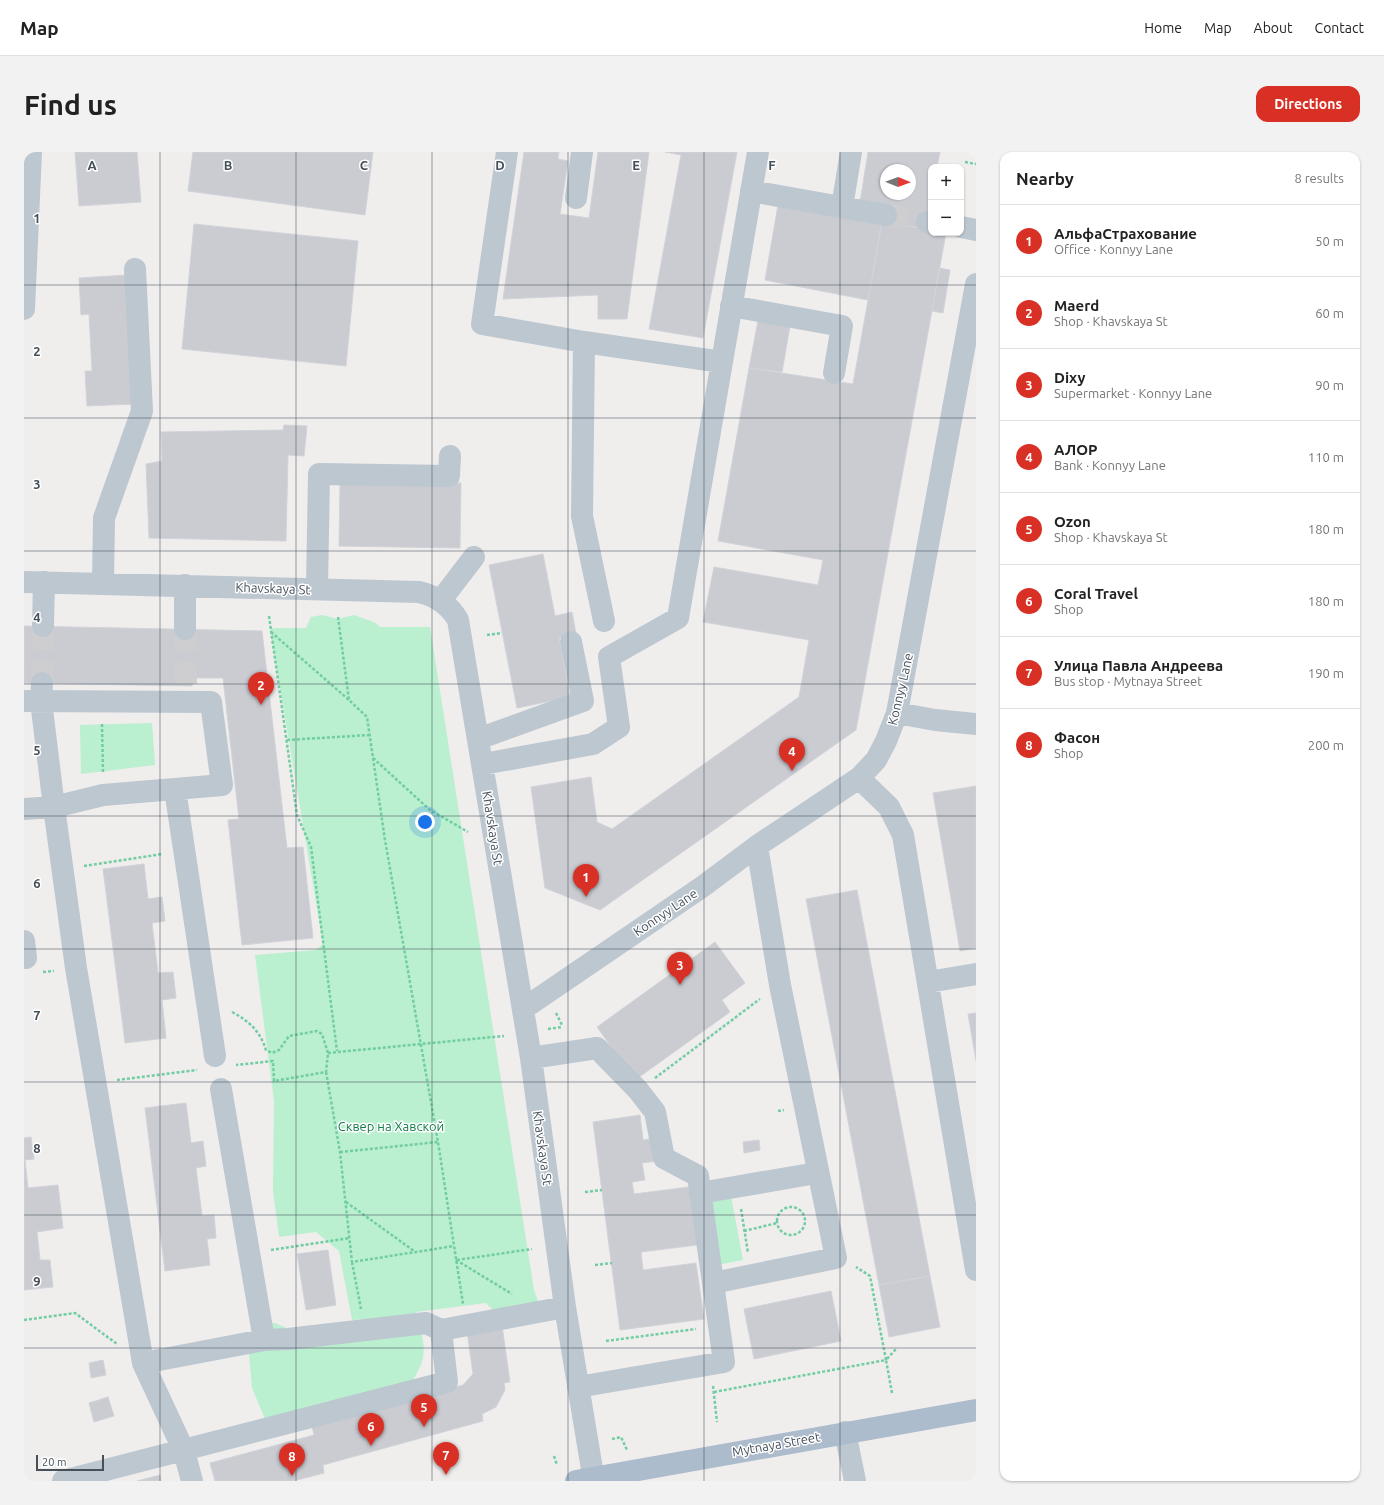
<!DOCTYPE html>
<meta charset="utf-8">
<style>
:root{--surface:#fff;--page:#f2f2f2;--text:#222;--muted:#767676;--line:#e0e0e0;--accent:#d93025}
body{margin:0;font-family:Ubuntu,sans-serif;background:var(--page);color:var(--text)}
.controls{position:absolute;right:12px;top:12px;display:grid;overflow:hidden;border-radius:8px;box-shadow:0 1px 3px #0004}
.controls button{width:36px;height:36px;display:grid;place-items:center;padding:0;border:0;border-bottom:1px solid var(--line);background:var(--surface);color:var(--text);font:20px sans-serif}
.compass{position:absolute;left:856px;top:12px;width:36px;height:36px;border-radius:50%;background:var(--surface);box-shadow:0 1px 3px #0004;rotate:91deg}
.scale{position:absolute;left:12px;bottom:10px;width:68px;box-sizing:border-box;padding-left:4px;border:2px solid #45505b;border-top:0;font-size:11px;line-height:14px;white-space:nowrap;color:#45505b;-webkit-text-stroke:3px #fff;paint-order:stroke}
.you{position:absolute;left:401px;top:670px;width:14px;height:14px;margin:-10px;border:3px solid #fff;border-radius:50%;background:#1a73e8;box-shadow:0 0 0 6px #1a73e833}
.badge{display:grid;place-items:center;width:26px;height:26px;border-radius:50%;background:var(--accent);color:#fff;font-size:13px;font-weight:700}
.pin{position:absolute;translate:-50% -33px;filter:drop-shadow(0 1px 2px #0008)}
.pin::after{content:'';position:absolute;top:21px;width:14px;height:12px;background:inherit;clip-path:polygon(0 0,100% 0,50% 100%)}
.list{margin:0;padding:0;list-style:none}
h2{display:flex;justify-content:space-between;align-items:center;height:52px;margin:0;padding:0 16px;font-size:17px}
h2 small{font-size:13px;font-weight:400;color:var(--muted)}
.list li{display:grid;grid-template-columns:26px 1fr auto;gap:12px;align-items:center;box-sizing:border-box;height:72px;padding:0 16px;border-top:1px solid var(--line)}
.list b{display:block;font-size:15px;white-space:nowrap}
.list p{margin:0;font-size:13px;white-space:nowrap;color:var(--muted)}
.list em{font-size:13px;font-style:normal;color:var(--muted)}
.map{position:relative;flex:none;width:952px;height:1329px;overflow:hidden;border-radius:12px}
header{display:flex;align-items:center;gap:24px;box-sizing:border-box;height:56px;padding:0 20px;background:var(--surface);border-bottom:1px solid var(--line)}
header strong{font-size:19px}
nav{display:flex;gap:22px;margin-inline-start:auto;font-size:14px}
.intro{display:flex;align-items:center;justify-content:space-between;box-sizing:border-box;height:96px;padding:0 24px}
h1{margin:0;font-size:28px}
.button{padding:10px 18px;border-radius:12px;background:var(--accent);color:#fff;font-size:14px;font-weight:700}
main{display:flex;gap:24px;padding:0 24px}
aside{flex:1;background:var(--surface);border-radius:12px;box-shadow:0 1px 3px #0004}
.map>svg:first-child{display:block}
.green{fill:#baefcf}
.building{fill:#caccd2;stroke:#d1d3d9;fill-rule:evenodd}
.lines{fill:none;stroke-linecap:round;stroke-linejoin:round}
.minor-tunnel{stroke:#ceced0;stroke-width:22;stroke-dasharray:22 11;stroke-linecap:butt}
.path{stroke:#71cda2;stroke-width:2.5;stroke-dasharray:3 2;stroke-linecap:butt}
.minor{stroke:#bdc7d0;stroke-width:22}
.major{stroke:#acbccd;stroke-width:22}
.grid{fill:none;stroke:#45505b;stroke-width:1;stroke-opacity:0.55}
.labels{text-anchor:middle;stroke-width:3;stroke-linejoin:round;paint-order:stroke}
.street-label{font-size:13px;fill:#45505b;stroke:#fff}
.park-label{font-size:13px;fill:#157d4b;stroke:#fff}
.grid-label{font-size:13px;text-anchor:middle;font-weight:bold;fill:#45505b;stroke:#fff;stroke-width:3;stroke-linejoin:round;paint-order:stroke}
</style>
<header>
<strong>Map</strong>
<nav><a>Home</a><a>Map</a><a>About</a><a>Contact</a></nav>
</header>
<div class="intro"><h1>Find us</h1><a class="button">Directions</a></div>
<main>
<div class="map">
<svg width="952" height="1329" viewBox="0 0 952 1329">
<rect width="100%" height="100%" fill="#f0eded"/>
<path class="green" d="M 298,463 L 314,467 L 330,463 L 352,471 L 356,475 L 406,475 L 510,1138 L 518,1160 L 475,1164 L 462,1151 L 392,1160 C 399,1192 407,1199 388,1230 L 322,1250 L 303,1249 L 288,1256 L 241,1267 L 228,1236 L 225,1202 L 236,1170 L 251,1171 L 285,1186 L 336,1174 L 338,1167 L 328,1168 L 315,1099 L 292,1080 L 255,1085 L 249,1039 L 250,949 L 231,803 L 292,798 L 299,792 L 246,476 L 282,476 L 287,465 Z
M 128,571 L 131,613 L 57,622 L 56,573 Z
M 707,1044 L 719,1108 L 694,1113 L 682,1048 Z"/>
<path class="building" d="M 51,0 L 113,0 L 117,50 L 55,54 Z
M 169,0 L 349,0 L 341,63 L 164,39 Z
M 500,0 L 535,0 L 534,7 L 544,9 L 536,62 L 565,66 L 574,0 L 625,0 L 603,167 L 574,167 L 574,143 L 479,147 Z
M 641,0 L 713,0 L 679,186 L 625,177 L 657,3 Z
M 844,0 L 916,0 L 913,15 L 907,15 L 907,49 L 902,77 L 861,70 L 836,50 ZM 862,18 L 886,18 L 886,42 L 862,42 Z
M 754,53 L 858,70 L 844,148 L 741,128 Z
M 858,70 L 907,78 L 907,81 L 922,81 L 832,578 L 576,758 L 521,736 L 507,635 L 567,625 L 573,670 L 588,677 L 775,545 L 785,488 L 679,470 L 690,415 L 794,433 L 799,408 L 694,389 L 725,216 L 829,232 Z
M 170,72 L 334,89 L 322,214 L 158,197 Z
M 915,116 L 926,118 L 919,161 L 908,159 Z
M 103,123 L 110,252 L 63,254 L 61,219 L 68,219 L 65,162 L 57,163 L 55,126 Z
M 734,169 L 766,174 L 758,220 L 725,216 Z
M 260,273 L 283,274 L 280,304 L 264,303 L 262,389 L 125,386 L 122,312 L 138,309 L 137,280 L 259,278 Z
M 316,330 L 437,331 L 436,396 L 315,394 Z
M 519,402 L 531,464 L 548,460 L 552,482 L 535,486 L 546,545 L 493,556 L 465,413 Z
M 0,474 L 238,479 L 263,696 L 279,695 L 289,786 L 218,793 L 204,668 L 215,667 L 199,526 L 169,526 L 168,534 L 0,531 Z
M 952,634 L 952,796 L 936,799 L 909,641 Z
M 120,712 L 124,747 L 138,745 L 141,769 L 128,771 L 134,821 L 149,820 L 152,846 L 138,848 L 142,886 L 101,891 L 79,717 Z
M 833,738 L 906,1124 L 855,1133 L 782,747 Z
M 691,790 L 721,831 L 698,848 L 706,860 L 611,928 L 573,875 Z
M 952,861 L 952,909 L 944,862 Z
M 162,951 L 167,991 L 179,989 L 182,1014 L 172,1016 L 178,1064 L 190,1063 L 192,1086 L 183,1087 L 186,1113 L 141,1119 L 121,956 Z
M 616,963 L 619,988 L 632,986 L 634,1009 L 618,1011 L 621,1028 L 608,1030 L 610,1042 L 665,1035 L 673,1093 L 617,1100 L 619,1118 L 672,1111 L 680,1167 L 596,1178 L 569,970 Z
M 7,985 L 10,1007 L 1,1008 L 4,1036 L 34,1033 L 39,1076 L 13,1080 L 16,1108 L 26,1108 L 29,1135 L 0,1138 L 0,986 Z
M 735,988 L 736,998 L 720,1001 L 719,990 Z
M 304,1098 L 312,1153 L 282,1158 L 273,1102 Z
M 906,1124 L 916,1175 L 865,1185 L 855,1133 Z
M 807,1139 L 817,1189 L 730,1207 L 720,1157 Z
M 478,1173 L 486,1230 L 480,1231 L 481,1238 L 472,1255 L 458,1262 L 459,1269 L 299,1313 L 300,1321 L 269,1329 L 191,1329 L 186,1311 L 290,1283 L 288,1274 L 439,1233 L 449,1222 L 443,1179 Z
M 79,1208 L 82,1223 L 67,1226 L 65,1211 Z
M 84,1245 L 90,1264 L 70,1270 L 65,1251 Z
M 136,1323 L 137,1329 L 113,1329 Z"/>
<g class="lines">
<path class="minor-tunnel" d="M 862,63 L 903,70
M 161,477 L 162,534
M 18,531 L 19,474"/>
<path class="path" d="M 941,10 L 952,12
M 245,464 L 273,663 L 287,695 L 313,899
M 314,465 L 325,548 L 343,565 L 361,688 L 414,990 L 439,1152
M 247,480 L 325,548
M 463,483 L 478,481
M 78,572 L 79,621
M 263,588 L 346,583
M 349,606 L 406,658 L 444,680
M 60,714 L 138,702
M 19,820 L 30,819
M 208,860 C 225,869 236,879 242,898 L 248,901 L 255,898 L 265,884 L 293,879 L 298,882 L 304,901 L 302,920 L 250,929 L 249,909 L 212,913
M 532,861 L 538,873
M 524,877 L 538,875
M 304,901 L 480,884
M 302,920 L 316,1000 L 328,1110 L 430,1094
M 631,926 L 736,847
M 93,928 L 173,918
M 754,959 L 760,958
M 316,1000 L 414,990
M 561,1040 L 578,1038
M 322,1050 L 390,1099
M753 1069a14 14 0 1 1 28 0a14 14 0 1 1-28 0Z
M 717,1057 L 724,1101
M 720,1079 L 753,1071
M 247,1098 L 326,1086
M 432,1108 L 488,1142
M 433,1108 L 508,1097
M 328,1110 L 337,1157
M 571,1113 L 588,1111
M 0,1168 L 51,1161 L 93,1192
M 582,1189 L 672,1177
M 689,1234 L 693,1270
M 690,1240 L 862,1208 L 846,1124 L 832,1115
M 868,1241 L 862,1208 L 872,1197
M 588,1287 L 597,1285 L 603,1298
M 530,1304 L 533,1313"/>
<path class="minor" d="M 483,0 L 458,172 L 560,190 L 698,210
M 727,39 L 862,63
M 552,46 L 558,0
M 818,55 L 827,0
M 903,70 L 907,71
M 937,75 L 952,78
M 707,154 L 818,174 L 810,221
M 0,157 L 7,0
M 560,190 L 558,364 L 580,469
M 0,430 L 395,440 C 412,444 425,452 434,468 L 507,906 L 541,1155 L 570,1329
M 79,431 L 80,366 L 118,259 L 111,117
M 161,433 L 161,477
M 293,437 L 295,322 L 425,324 L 426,304
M 417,448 L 450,405
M 19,474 L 20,430
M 0,549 L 187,550 L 198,633 L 151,637
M 873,561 L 911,568 L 952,572
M 454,587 L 559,549 L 547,490
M 459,612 L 569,592 L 595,575 L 585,505 L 654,466 L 734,0
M 835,626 L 865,655 L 879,683 L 952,1118
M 0,657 L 30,655 L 17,549 L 18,531
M 0,789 L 2,806
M 904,830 L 952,822
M 499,857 L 678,735 L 733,694 L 835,626 L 852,608 L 862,589 L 873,561 L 952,132
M 507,906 L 573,896 L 614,938 L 631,960 L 640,1006 L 674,1024 L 689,1131
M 197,937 L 240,1188 L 264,1187 L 402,1171 L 417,1178
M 676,1041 L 781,1023
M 119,1211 L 240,1188
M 554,1235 L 700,1210 L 689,1131 L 812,1106 L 756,833 L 733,694
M 821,1280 L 831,1329
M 39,1329 L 423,1230 L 417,1178 L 541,1155
M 168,1329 L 160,1299 L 119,1211 L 52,816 L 30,655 L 79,643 L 151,637 L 191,904"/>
<path class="major" d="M 552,1329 L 952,1258"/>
</g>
<path class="grid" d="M 136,0 L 136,1329M 272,0 L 272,1329M 408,0 L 408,1329M 544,0 L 544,1329M 680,0 L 680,1329M 816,0 L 816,1329M 0,133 L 952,133M 0,266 L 952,266M 0,399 L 952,399M 0,532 L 952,532M 0,664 L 952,664M 0,797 L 952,797M 0,930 L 952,930M 0,1063 L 952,1063M 0,1196 L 952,1196"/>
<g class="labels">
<g class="street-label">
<text transform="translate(249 436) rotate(2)" y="5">Khavskaya St</text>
<text transform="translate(876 537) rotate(-77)" y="5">Konnyy Lane</text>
<text transform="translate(469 676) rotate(81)" y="5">Khavskaya St</text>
<text transform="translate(641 760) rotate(-34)" y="5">Konnyy Lane</text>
<text transform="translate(519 996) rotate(82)" y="5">Khavskaya St</text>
<text transform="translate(752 1292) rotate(-10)" y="5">Mytnaya Street</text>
</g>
<g class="park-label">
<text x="367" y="979">Сквер на Хавской</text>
</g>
</g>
<g class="grid-label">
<text x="68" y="18">A</text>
<text x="204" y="18">B</text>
<text x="340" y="18">C</text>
<text x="476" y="18">D</text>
<text x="612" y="18">E</text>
<text x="748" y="18">F</text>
<text x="13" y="71">1</text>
<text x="13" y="204">2</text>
<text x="13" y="337">3</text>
<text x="13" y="470">4</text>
<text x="13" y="603">5</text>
<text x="13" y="736">6</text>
<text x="13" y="868">7</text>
<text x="13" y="1001">8</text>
<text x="13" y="1134">9</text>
</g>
</svg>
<div class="controls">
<button>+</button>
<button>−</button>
</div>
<svg class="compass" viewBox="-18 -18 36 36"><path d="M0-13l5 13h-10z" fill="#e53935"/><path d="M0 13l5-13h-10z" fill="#767676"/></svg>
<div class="scale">20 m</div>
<div class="you"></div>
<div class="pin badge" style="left:562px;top:745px">1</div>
<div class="pin badge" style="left:237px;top:553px">2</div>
<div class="pin badge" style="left:656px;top:833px">3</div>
<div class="pin badge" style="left:768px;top:619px">4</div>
<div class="pin badge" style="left:400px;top:1275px">5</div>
<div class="pin badge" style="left:347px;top:1294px">6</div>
<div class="pin badge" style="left:422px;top:1323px">7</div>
<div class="pin badge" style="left:268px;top:1324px">8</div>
</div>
<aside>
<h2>Nearby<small>8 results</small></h2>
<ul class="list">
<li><span class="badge">1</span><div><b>АльфаСтрахование</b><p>Office · Konnyy Lane</p></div><em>50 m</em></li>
<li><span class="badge">2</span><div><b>Maerd</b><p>Shop · Khavskaya St</p></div><em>60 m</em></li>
<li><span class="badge">3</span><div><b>Dixy</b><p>Supermarket · Konnyy Lane</p></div><em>90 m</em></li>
<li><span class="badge">4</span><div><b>АЛОР</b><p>Bank · Konnyy Lane</p></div><em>110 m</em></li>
<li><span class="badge">5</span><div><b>Ozon</b><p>Shop · Khavskaya St</p></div><em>180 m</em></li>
<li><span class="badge">6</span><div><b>Coral Travel</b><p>Shop</p></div><em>180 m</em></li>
<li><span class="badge">7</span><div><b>Улица Павла Андреева</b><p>Bus stop · Mytnaya Street</p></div><em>190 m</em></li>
<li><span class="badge">8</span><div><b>Фасон</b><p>Shop</p></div><em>200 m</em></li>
</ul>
</aside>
</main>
